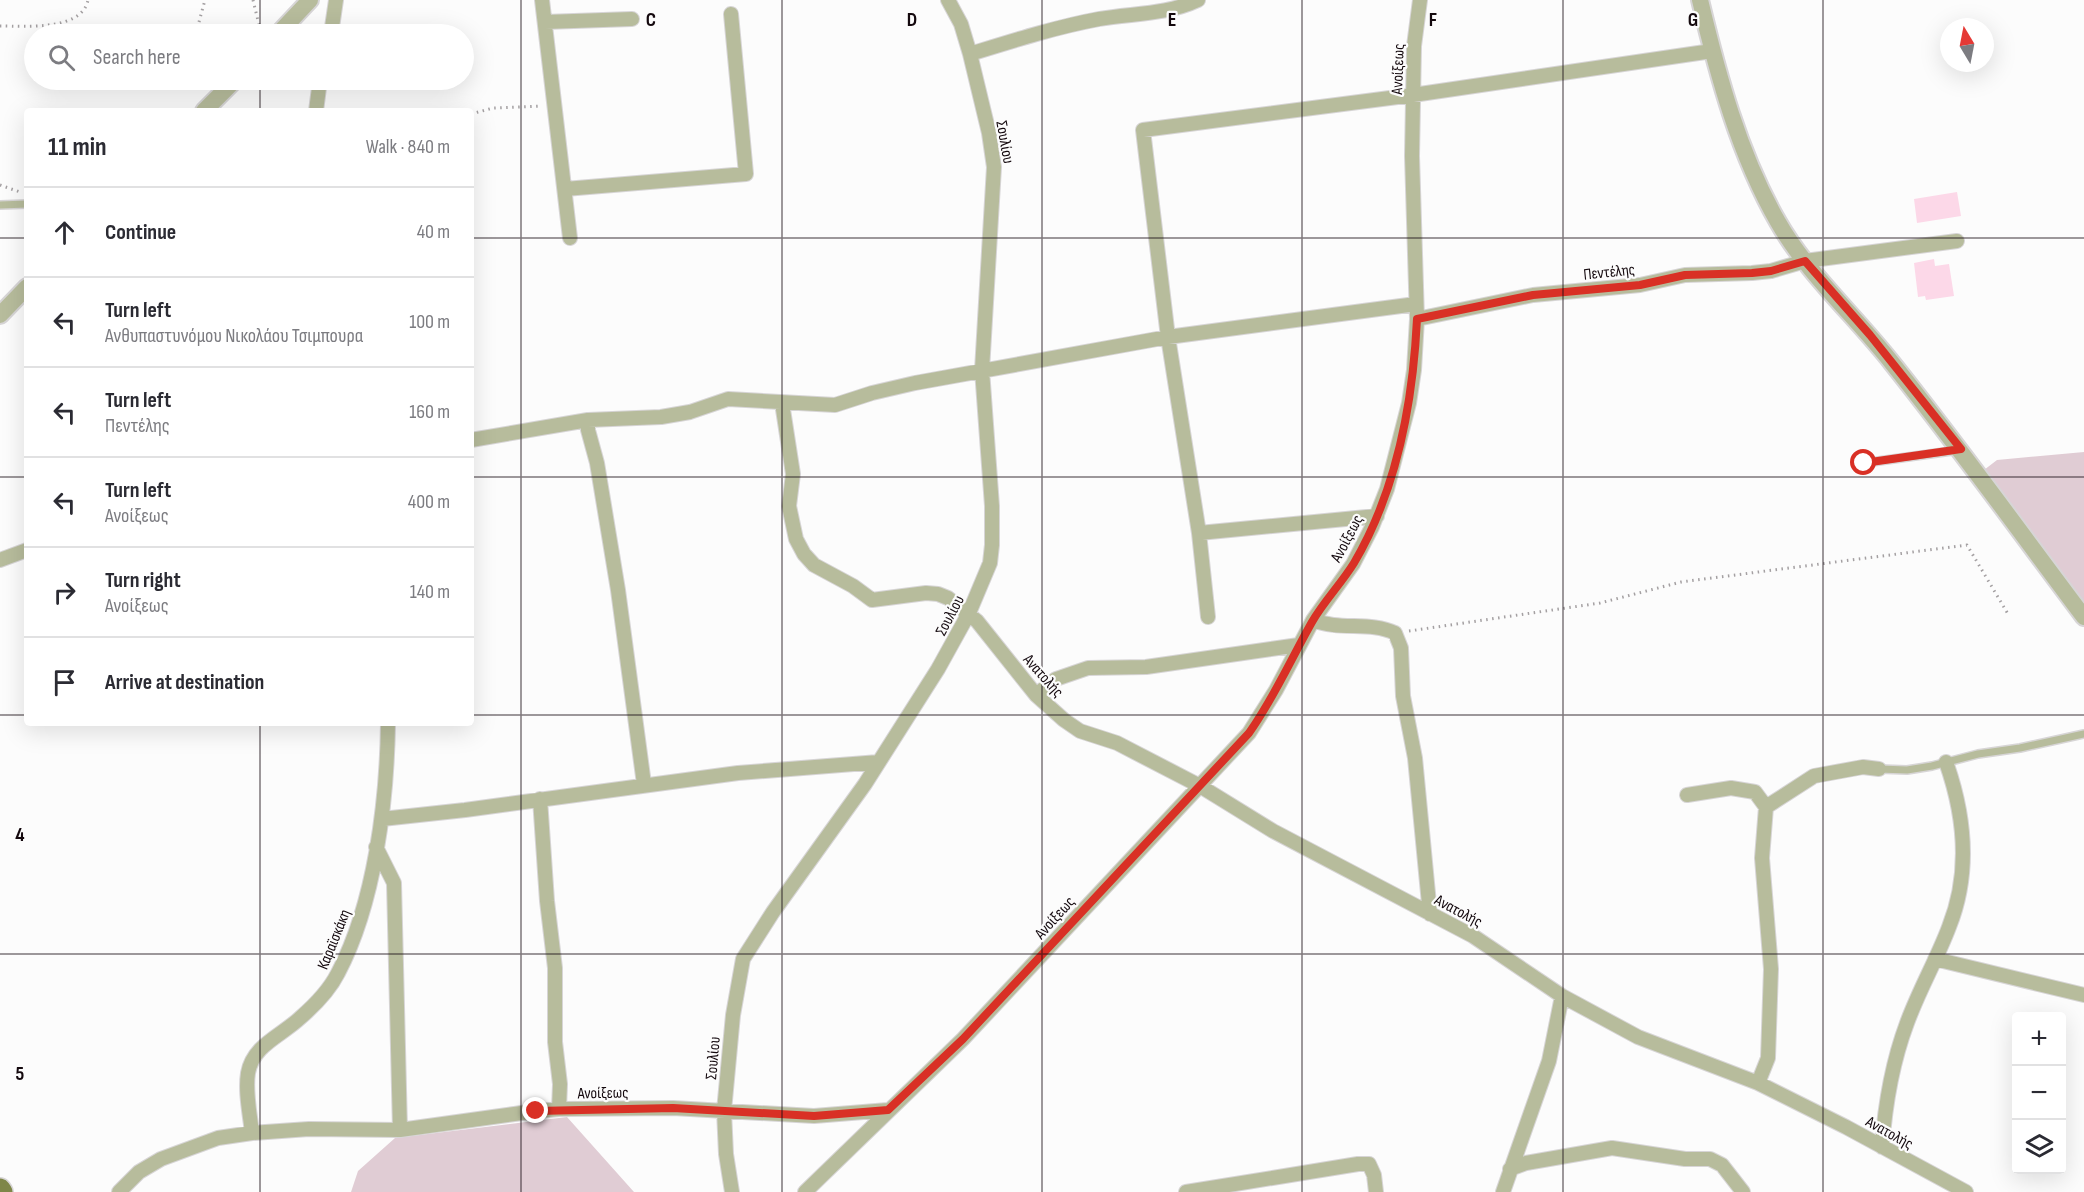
<!DOCTYPE html>
<meta charset="utf-8">
<style>
:root{--surface:#fff;--page:#f2f2f3;--text:#2b2b33;--muted:#7c7c81;--line:#e1e1e2}
body{margin:0;font-family:"Sofia Sans Condensed",sans-serif;background:var(--page);color:var(--text)}
.controls{position:absolute;right:18px;bottom:18px;display:grid;overflow:hidden;border-radius:6px;box-shadow:0 6px 24px #0002}
.controls button{width:54px;height:54px;display:grid;place-items:center;padding:0;border:0;border-bottom:2px solid var(--line);background:var(--surface);color:var(--text);font:30px sans-serif}
.compass{position:absolute;left:1940px;top:18px;width:54px;height:54px;border-radius:50%;background:var(--surface);box-shadow:0 6px 24px #0002;rotate:350deg}
.stop{position:absolute;width:18px;height:18px;margin:-14px;border:4px solid #d93025;border-radius:50%;background:#fff}
.stop.end{background:#d93025;border-color:#fff;box-shadow:0 2px 6px #0008}
.list{margin:0;padding:0;list-style:none}
h2{display:flex;justify-content:space-between;align-items:center;height:78px;margin:0;padding:0 24px;font-size:26px}
h2 small{font-size:20px;font-weight:400;color:var(--muted)}
.list li{display:grid;grid-template-columns:39px 1fr auto;gap:18px;align-items:center;box-sizing:border-box;height:90px;padding:0 24px;border-top:2px solid var(--line)}
.list b{display:block;font-size:22px;white-space:nowrap}
.list p{margin:0;font-size:20px;white-space:nowrap;color:var(--muted)}
.list em{font-size:20px;font-style:normal;color:var(--muted)}
.icon{flex:none;width:33px;height:33px;fill:none;stroke:currentColor;stroke-width:2;stroke-linecap:round;stroke-linejoin:round}
.map{position:relative;flex:none;width:2084px;height:1192px;overflow:hidden}
.search{position:absolute;background:var(--surface);box-shadow:0 6px 24px #0002;left:24px;top:24px;width:450px;height:66px;display:flex;align-items:center;gap:15px;box-sizing:border-box;padding:0 21px;border-radius:33px;color:var(--muted);font-size:22px}
.panel{position:absolute;background:var(--surface);box-shadow:0 6px 24px #0002;left:24px;top:108px;width:450px;height:618px;border-radius:6px}
.map>svg:first-child{display:block}
.green{fill:#e0ccd4}
.building{fill:#fcd8e8}
.lines{fill:none;stroke-linecap:round;stroke-linejoin:round}
.service-casing{stroke:#d7d5d6;stroke-width:10}
.minor-casing{stroke:#d7d5d6;stroke-width:16}
.tertiary-casing{stroke:#d7d5d6;stroke-width:20}
.primary-casing{stroke:#d7d5d6;stroke-width:24}
.path{stroke:#a4a0a2;stroke-width:3;stroke-dasharray:1.5 4.5;stroke-linecap:butt}
.service{stroke:#b7bc9c;stroke-width:7}
.minor{stroke:#b7bc9c;stroke-width:14}
.tertiary{stroke:#b7bc9c;stroke-width:16}
.primary{stroke:#7e8648;stroke-width:21}
.route{stroke:#d93025;stroke-width:8}
.grid{fill:none;stroke:#14090e;stroke-width:1.5;stroke-opacity:0.55}
.labels{text-anchor:middle;stroke-width:4.5;stroke-linejoin:round;paint-order:stroke}
.street-label{font-size:16px;fill:#14090e;stroke:#fcfcfc}
.grid-label{font-size:20px;text-anchor:middle;font-weight:bold;fill:#14090e;stroke:#fcfcfc;stroke-width:4.5;stroke-linejoin:round;paint-order:stroke}
</style>
<div class="map">
<svg width="2084" height="1192" viewBox="0 0 2084 1192">
<rect width="100%" height="100%" fill="#fcfcfc"/>
<path class="green" d="M 2084,452 L 2084,609 L 1984,470 L 1997,460 Z
M 567,1117 L 634,1192 L 351,1192 L 358,1171 L 395,1138 Z"/>
<path class="building" d="M 1957,192 L 1961,216 L 1917,223 L 1914,199 Z
M 1934,259 L 1935,266 L 1949,264 L 1954,296 L 1926,300 L 1925,296 L 1918,297 L 1914,263 Z"/>
<g class="lines">
<g class="service-casing">
<path id="service" d="M 0,205 L 27,204
M 1864,463 L 1959,450
M 1879,769 L 1907,770 L 1932,766 L 1978,754 L 2020,748 L 2084,734"/>
</g>
<g class="minor-casing">
<path id="minor" d="M 542,0 L 570,238
M 545,22 L 632,19
M 331,34 L 336,0
M 970,54 C 1012,41 1056,27 1099,19 C 1133,13 1166,15 1198,0
M 316,111 L 320,80
M 565,189 L 746,174 L 731,14
M 1417,319 L 1533,295 L 1640,285 L 1685,275 L 1752,273 L 1771,271 L 1805,261 L 1957,241
M 782,403 L 793,474 L 789,506 L 796,539 L 804,554 L 814,565 L 853,586 L 872,600 L 926,593 L 938,594 L 948,598 L 977,621 L 1036,695 L 1064,720 L 1080,731 L 1117,743 L 1200,786 L 1273,831 L 1473,936 L 1562,996 L 1638,1037 L 1758,1083 L 1846,1127 L 1966,1192
M 588,420 L 588,430 L 597,463 L 618,590 L 644,784
M 471,440 L 588,420 L 661,417 L 690,412 L 728,399 L 835,405 L 872,393 L 915,383 L 1168,337 L 1143,130 L 1413,95 L 1712,51
M 1199,533 L 1168,337 L 1416,304
M 0,560 L 27,550
M 1208,617 L 1199,533 L 1377,516
M 1313,620 C 1340,631 1370,621 1395,633 L 1401,648 L 1403,696 L 1415,758 L 1430,914
M 1036,695 L 1056,679 L 1088,668 L 1146,667 L 1299,645
M 1687,795 L 1731,788 L 1755,792 L 1766,807
M 540,799 L 547,901 L 555,968 L 555,1042 L 560,1084 L 559,1109
M 382,819 L 465,810 L 738,773 L 879,762
M 376,847 L 394,883 L 400,1130
M 1935,959 L 2084,995
M 1758,1083 L 1768,1058 L 1771,969 L 1762,858 L 1766,807 L 1814,776 L 1863,767 L 1879,769
M 252,1133 C 250,1114 245,1092 248,1073 C 253,1045 281,1036 300,1018 C 315,1005 329,991 338,973 C 375,903 387,801 388,723
M 1882,1147 C 1885,1105 1892,1063 1907,1023 C 1919,990 1937,959 1949,927 C 1971,872 1965,816 1946,762
M 1510,1169 L 1526,1163 L 1612,1148 L 1685,1159 L 1710,1159 L 1722,1165 L 1743,1192
M 119,1192 L 139,1172 L 161,1159 L 218,1138 L 252,1133 L 309,1129 L 400,1130 L 536,1111 L 559,1109 L 673,1108 L 814,1116 L 888,1110
M 732,1192 L 726,1154 L 724,1111 L 733,1015 L 743,959 L 773,912 L 865,784 L 938,669 L 969,613 L 990,563 L 992,545 L 992,506 L 982,370 L 994,167 L 989,133 L 970,54 L 961,24 L 948,0
M 805,1192 L 963,1039 L 1249,733 L 1276,690 L 1313,620 L 1353,564 L 1372,527 L 1387,489 L 1409,403 L 1414,370 L 1417,319 L 1412,156 L 1414,46 L 1420,0
M 1186,1192 L 1358,1164 L 1369,1164 L 1374,1175 L 1376,1192
M 1503,1192 L 1549,1061 L 1562,996"/>
</g>
<g class="tertiary-casing">
<path id="tertiary" d="M 1700,0 C 1718,76 1739,154 1778,222 C 1807,273 1856,317 1892,363 C 1959,447 2020,532 2084,617
M 278,34 L 310,0
M 204,111 L 235,80
M 0,315 L 27,287"/>
</g>
<g class="primary-casing">
<path id="primary" d="M 0,1189 L 2,1192"/>
</g>
<path class="path" d="M 253,0 L 261,33
M 0,26 C 25,26 82,31 88,0
M 199,34 L 199,22 L 205,0
M 471,114 L 493,108 L 542,106
M 0,185 L 20,192
M 1409,631 L 1600,603 L 1681,582 L 1967,545 L 2008,614"/>
<use href="#service" class="service"/>
<use href="#minor" class="minor"/>
<use href="#tertiary" class="tertiary"/>
<use href="#primary" class="primary"/>
</g>
<g class="lines">
<path class="route" d="M 536,1111 L 673,1108 L 814,1116 L 888,1110 L 963,1039 L 1249,733 C 1274,698 1291,659 1312,622 C 1324,601 1341,584 1354,563 C 1397,490 1413,402 1417,319 L 1533,295 L 1640,285 L 1685,275 L 1752,273 L 1771,271 L 1805,261 L 1870,335 L 1961,449 L 1864,463"/>
</g>
<path class="grid" d="M 260,0 L 260,34M 521,0 L 521,1192M 782,0 L 782,1192M 1042,0 L 1042,1192M 1302,0 L 1302,1192M 1563,0 L 1563,1192M 1823,0 L 1823,1192M 260,80 L 260,111M 0,238 L 27,238M 471,238 L 2084,238M 0,477 L 27,477M 471,477 L 2084,477M 0,715 L 27,715M 471,715 L 2084,715M 260,723 L 260,1192M 0,954 L 2084,954"/>
<g class="labels">
<g class="street-label">
<text transform="translate(1397 69) rotate(-88)" y="6">Ανοίξεως</text>
<text transform="translate(1006 142) rotate(80)" y="6">Σουλίου</text>
<text transform="translate(1609 271) rotate(-6)" y="6">Πεντέλης</text>
<text transform="translate(1346 538) rotate(-62)" y="6">Ανοίξεως</text>
<text transform="translate(949 615) rotate(-62)" y="6">Σουλίου</text>
<text transform="translate(1044 675) rotate(48)" y="6">Ανατολής</text>
<text transform="translate(1459 910) rotate(28)" y="6">Ανατολής</text>
<text transform="translate(1054 917) rotate(-48)" y="6">Ανοίξεως</text>
<text transform="translate(333 939) rotate(-68)" y="6">Καραϊσκάκη</text>
<text transform="translate(712 1058) rotate(-85)" y="6">Σουλίου</text>
<text transform="translate(603 1092) rotate(-1)" y="6">Ανοίξεως</text>
<text transform="translate(1890 1132) rotate(29)" y="6">Ανατολής</text>
</g>
</g>
<g class="grid-label">
<text x="651" y="26">C</text>
<text x="912" y="26">D</text>
<text x="1172" y="26">E</text>
<text x="1433" y="26">F</text>
<text x="1693" y="26">G</text>
<text x="20" y="841">4</text>
<text x="20" y="1080">5</text>
</g>
</svg>
<div class="controls">
<button>+</button>
<button>−</button>
<button><svg class="icon" aria-label="layers" viewBox="0 0 24 24"><path d="M12 4l9 5-9 5-9-5zM3 14l9 5 9-5"/></svg></button>
</div>
<svg class="compass" viewBox="-18 -18 36 36"><path d="M0-13l5 13h-10z" fill="#e53935"/><path d="M0 13l5-13h-10z" fill="#7c7c81"/></svg>
<div class="stop" style="left:1864px;top:463px"></div>
<div class="stop end" style="left:536px;top:1111px"></div>
<div class="search"><svg class="icon" aria-label="search" viewBox="0 0 24 24"><circle cx="10" cy="10" r="6"/><path d="M15 15l6 6"/></svg>Search here</div>
<section class="panel">
<h2>11 min<small>Walk · 840 m</small></h2>
<ul class="list">
<li><svg class="icon" aria-label="ahead" viewBox="0 0 24 24"><path d="M12 20V5M6 11l6-6 6 6"/></svg><div><b>Continue</b></div><em>40 m</em></li>
<li><svg class="icon" aria-label="left" viewBox="0 0 24 24"><path d="M17 20v-9H6M10 6l-5 5 5 5"/></svg><div><b>Turn left</b><p>Ανθυπαστυνόμου Νικολάου Τσιμπουρα</p></div><em>100 m</em></li>
<li><svg class="icon" aria-label="left" viewBox="0 0 24 24"><path d="M17 20v-9H6M10 6l-5 5 5 5"/></svg><div><b>Turn left</b><p>Πεντέλης</p></div><em>160 m</em></li>
<li><svg class="icon" aria-label="left" viewBox="0 0 24 24"><path d="M17 20v-9H6M10 6l-5 5 5 5"/></svg><div><b>Turn left</b><p>Ανοίξεως</p></div><em>400 m</em></li>
<li><svg class="icon" aria-label="right" viewBox="0 0 24 24"><path d="M7 20v-9h11M14 6l5 5-5 5"/></svg><div><b>Turn right</b><p>Ανοίξεως</p></div><em>140 m</em></li>
<li><svg class="icon" aria-label="arrive" viewBox="0 0 24 24"><path d="M6 21V4h12l-3 4 3 4H6"/></svg><div><b>Arrive at destination</b></div></li>
</ul>
</section>
</div>
